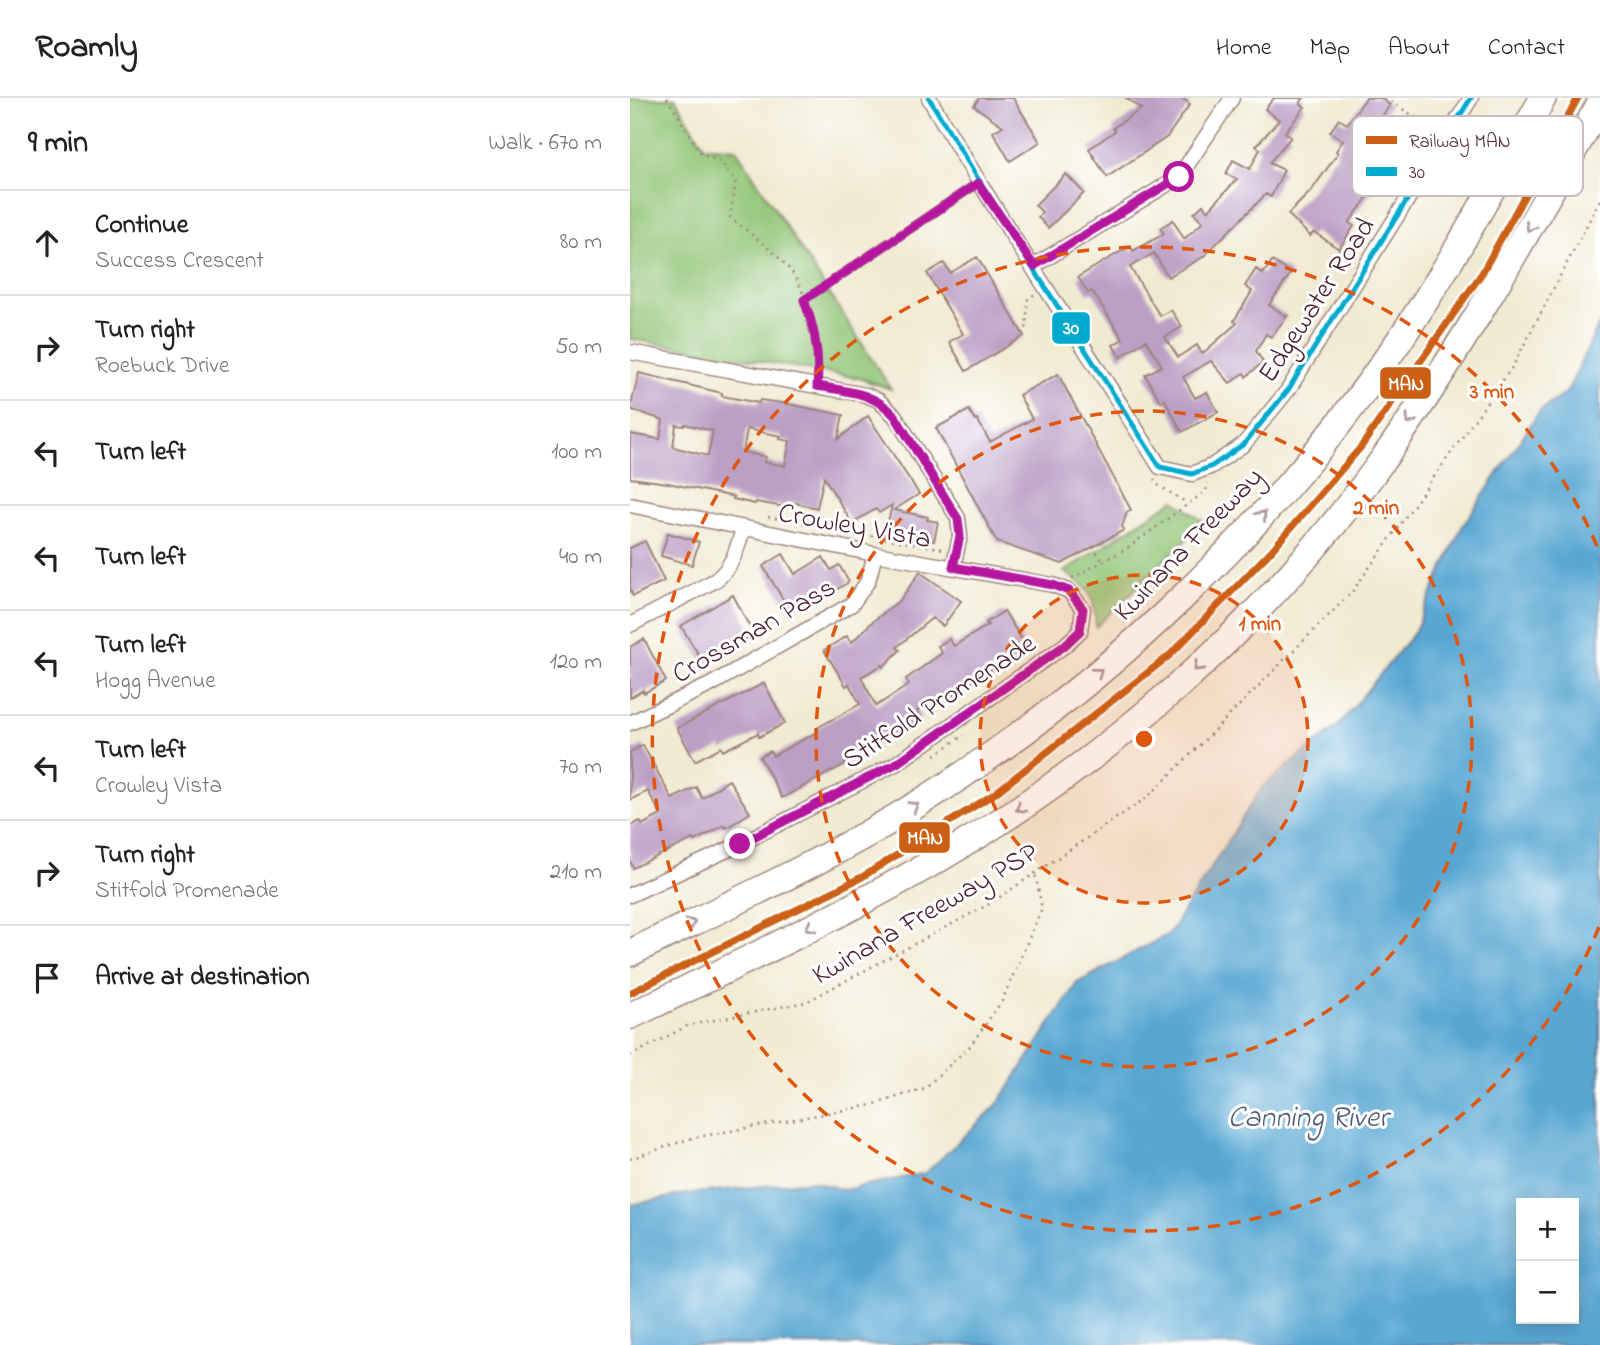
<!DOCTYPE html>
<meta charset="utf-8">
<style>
:root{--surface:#fff;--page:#f2f2f2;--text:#222;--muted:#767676;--line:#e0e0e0}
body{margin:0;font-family:"Indie Flower",sans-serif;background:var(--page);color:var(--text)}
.controls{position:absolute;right:21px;bottom:21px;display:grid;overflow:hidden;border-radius:0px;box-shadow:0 4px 18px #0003}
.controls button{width:63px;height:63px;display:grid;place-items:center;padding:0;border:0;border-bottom:2px solid var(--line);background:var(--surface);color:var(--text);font:35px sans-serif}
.stop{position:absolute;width:21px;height:21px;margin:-16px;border:5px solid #b5179e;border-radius:50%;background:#fff}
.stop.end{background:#b5179e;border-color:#fff;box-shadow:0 2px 7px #0008}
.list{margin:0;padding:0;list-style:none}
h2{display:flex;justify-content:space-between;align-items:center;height:91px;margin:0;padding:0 28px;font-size:30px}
h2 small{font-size:23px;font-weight:400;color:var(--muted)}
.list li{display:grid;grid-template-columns:46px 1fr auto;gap:21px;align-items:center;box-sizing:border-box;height:105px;padding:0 28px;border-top:2px solid var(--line)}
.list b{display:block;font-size:26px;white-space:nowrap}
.list p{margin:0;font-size:23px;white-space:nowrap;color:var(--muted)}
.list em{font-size:23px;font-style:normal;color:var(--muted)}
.icon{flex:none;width:38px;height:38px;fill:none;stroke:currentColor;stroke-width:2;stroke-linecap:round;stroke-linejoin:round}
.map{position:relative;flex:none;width:970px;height:1247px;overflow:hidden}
header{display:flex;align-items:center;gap:42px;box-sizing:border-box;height:98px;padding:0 35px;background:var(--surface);border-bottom:2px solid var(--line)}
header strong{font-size:33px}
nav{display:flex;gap:38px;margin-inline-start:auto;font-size:24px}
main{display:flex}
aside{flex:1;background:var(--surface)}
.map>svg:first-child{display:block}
.green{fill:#92c577;stroke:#6e7251;stroke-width:2}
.water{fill:#59a7d3;stroke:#52637f;stroke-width:2;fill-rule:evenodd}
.building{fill:#bb9fc5;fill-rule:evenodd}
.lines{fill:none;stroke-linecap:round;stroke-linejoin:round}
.service-casing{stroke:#9e847e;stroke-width:10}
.minor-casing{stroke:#9e847e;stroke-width:17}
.motorway-casing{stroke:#9e847e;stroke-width:29}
.path{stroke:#9e847e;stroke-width:2.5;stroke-dasharray:2 5;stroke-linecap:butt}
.service{stroke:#fff;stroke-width:7}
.minor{stroke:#fff;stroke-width:14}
.motorway{stroke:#fff;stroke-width:26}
.bus-1-casing{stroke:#fff;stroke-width:10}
.bus-1{stroke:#00a9ce;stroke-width:5}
.rail-1-casing{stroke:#fff;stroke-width:12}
.rail-1{stroke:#cb6015;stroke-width:7}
.oneway{stroke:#ae9aa0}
.route{stroke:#b5179e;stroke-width:9}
.ring{fill:none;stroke:#e0560e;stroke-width:3.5;stroke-dasharray:12 9}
.labels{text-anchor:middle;stroke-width:6;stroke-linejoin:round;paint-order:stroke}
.street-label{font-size:28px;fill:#4a1f2b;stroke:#fff}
.water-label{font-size:30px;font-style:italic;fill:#515c77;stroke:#fff}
.key{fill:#fff;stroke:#c9bcbf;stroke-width:2}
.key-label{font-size:19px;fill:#4a1f2b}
.centre{fill:#e0560e;stroke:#fff;stroke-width:3.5}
.ring-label{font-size:21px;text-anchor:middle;font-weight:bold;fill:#e0560e;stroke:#fff;stroke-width:6;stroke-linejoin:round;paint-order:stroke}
.line-badge{stroke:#fff;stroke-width:2.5}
.badge-label{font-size:19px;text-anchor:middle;font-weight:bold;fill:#fff}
</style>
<header>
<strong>Roamly</strong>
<nav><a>Home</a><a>Map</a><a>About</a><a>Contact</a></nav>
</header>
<main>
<aside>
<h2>9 min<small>Walk · 670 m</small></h2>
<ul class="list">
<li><svg class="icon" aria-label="ahead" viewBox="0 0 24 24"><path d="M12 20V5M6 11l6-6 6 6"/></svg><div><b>Continue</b><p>Success Crescent</p></div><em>80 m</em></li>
<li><svg class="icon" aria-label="right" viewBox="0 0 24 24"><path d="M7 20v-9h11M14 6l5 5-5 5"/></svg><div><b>Turn right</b><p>Roebuck Drive</p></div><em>50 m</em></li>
<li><svg class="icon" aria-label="left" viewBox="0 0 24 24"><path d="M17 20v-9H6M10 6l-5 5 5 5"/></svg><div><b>Turn left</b></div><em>100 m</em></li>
<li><svg class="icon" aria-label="left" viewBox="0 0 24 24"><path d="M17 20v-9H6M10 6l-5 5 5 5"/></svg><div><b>Turn left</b></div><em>40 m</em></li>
<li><svg class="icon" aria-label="left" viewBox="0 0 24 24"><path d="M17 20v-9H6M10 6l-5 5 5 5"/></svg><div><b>Turn left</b><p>Hogg Avenue</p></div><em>120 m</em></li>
<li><svg class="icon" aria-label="left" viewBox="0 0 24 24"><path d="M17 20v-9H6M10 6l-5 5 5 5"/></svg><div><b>Turn left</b><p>Crowley Vista</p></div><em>70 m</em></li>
<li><svg class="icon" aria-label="right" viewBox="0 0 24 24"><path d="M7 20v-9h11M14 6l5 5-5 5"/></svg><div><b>Turn right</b><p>Stitfold Promenade</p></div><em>210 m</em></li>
<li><svg class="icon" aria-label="arrive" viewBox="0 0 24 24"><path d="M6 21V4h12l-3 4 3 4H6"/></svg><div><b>Arrive at destination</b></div></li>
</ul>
</aside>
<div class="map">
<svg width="970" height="1247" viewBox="0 0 970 1247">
<rect width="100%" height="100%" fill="#fff"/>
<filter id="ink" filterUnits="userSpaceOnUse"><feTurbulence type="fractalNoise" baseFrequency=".0143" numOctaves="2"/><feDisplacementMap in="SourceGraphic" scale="14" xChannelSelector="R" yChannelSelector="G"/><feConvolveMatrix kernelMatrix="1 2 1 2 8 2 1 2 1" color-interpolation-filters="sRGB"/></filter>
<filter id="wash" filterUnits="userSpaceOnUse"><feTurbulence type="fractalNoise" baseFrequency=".00686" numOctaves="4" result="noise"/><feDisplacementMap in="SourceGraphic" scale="28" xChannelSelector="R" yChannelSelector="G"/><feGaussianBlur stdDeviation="1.57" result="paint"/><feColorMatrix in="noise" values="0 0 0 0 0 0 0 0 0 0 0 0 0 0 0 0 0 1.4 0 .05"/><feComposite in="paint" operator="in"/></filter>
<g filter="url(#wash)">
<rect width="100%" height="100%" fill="#f1ead2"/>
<path class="green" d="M 0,0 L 45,0 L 74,48 L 106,51 L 261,291 L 229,280 L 0,241 Z
M 544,402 L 574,424 L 466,529 C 464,497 462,491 434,474 Z"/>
<path class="water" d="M 970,224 L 970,1247 L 0,1247 L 0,1107 L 56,1096 L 182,1083 L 214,1092 L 296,1075 L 368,1006 L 447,885 L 539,836 L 632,689 L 709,627 L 784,535 L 832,429 L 910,313 L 937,294 ZM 891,1105 L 944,1105 L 944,1221 L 891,1221 Z"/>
<g id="blocks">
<path class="building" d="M 349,0 L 383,0 L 410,44 L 380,63 L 363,34 L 373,28 L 344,8 Z
M 496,0 L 552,0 L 560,6 L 537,39 L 477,79 L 459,51 L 485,33 L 483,30 L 511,11 Z
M 644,0 L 674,0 L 670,5 L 675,9 L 655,34 L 661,39 L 639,65 L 654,72 L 641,99 L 636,96 L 573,159 L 538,179 L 524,155 L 500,169 L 530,218 L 541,212 L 552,229 L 535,239 L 548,259 L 567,247 L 572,256 L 607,225 L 604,223 L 622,193 L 615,188 L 626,171 L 633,176 L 642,163 L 661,175 L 639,207 L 657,218 L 641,239 L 636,236 L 626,253 L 633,264 L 616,279 L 614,275 L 600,285 L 581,263 L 553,279 L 565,300 L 577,294 L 588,314 L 552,334 L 535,302 L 531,304 L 515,277 L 532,268 L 516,242 L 490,259 L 483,247 L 493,241 L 462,193 L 458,195 L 448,179 L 500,148 L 503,153 L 534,136 L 530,130 L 543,122 L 554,141 L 573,124 L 564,115 L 573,107 L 578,113 L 607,81 L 596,76 L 603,62 L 620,71 L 630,51 L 626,48 L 649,22 L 635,11 Z
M 736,0 L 751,0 L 760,7 L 737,39 L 756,51 L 735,84 L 744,90 L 719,125 L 724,128 L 709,151 L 684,134 L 680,138 L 658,116 L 681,93 L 708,55 L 706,53 L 713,42 L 700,34 L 709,21 L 717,26 Z
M 436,76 L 454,95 L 418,130 L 408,119 L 412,114 L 405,107 Z
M 347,159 L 394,238 L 336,273 L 319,244 L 333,236 L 297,175 L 314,165 L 320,175 Z
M 9,275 L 92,295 L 92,298 L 129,305 L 130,302 L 158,306 L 213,317 L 208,341 L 238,318 L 289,396 L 264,412 L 298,419 L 297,422 L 308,424 L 304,443 L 256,432 L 262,407 L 249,415 L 246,411 L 222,425 L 194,379 L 187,410 L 162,404 L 161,410 L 126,404 L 125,406 L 103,401 L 104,399 L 38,385 L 0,380 L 0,336 L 30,341 L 33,322 L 0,311 ZM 55,326 L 83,333 L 78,358 L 43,349 L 46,327 L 54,328 ZM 117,331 L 151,338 L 150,341 L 160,343 L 155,368 L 134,364 L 136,359 L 113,354 Z
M 428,276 L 501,412 L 497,414 L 492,429 L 494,432 L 432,466 L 367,444 L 306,330 L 339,312 L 345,322 L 347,321 L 360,344 L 402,321 L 389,297 Z
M 38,435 L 69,444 L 62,467 L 31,458 Z
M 15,443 L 34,483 L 3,498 L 0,492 L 0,450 Z
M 153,456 L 165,476 L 193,459 L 201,472 L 209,467 L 219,484 L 189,502 L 186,498 L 160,513 L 133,468 Z
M 290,474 L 331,503 L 313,528 L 302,520 L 267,549 L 270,552 L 253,569 L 252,567 L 231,579 L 246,608 L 279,587 L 276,581 L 312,555 L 308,548 L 319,541 L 324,548 L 358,527 L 356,525 L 374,513 L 396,548 L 323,597 L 320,592 L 287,613 L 291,620 L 267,635 L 232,652 L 234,656 L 152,700 L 130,659 L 140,653 L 143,658 L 189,633 L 187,630 L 230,606 L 219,586 L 216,588 L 194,552 L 217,538 L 221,545 L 242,524 L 270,502 Z
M 103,497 L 124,537 L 100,548 L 73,564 L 51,528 Z
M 14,541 L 36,583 L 14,595 L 13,592 L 0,600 L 0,549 Z
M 134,585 L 155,625 L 129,639 L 128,635 L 93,653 L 91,649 L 65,663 L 47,630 Z
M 13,647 L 42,701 L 66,689 L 72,700 L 99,682 L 120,715 L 96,730 L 94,727 L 65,743 L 63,741 L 3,770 L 0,763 L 0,728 L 10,723 L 12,727 L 31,717 L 18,693 L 0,702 L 0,654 Z"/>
</g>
</g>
<g filter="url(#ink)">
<use href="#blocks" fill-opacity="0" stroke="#9e847e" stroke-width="2"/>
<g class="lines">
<g class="service-casing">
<path id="service" d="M 205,181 L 348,85"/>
</g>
<g class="minor-casing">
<path id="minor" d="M 299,0 C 372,126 453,246 530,369 L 562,376 L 582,368 L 614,346 L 658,292 L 841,0
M 404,168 L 549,79 L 602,0
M 0,254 L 236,297 L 248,302 L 265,318 L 328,420 L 330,438 L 323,469
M 0,407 L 245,456 L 423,487 L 439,493 L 453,511 L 450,533 L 434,548 L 267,665 L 110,746 L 0,797
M 0,527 L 86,482 C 103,468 107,451 113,431
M 0,625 L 80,587 L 222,506 L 238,483 L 245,456"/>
</g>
<g class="motorway-casing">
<path id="motorway" d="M 0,855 C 98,807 198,762 291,704 C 479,586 644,427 769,243 C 822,165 867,82 913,0
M 0,918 C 105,868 211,818 312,759 C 476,664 632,527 744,374 C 829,257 899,131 970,6"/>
</g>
<path class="path" d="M 37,0 L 72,57 L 89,63 L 106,83 L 100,119 C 120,136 154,159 166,181 C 181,207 190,246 188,275
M 755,0 L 806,32
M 174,202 L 197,187
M 392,235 L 396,233 L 398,201 L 405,196
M 524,381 L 528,387 L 557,405
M 138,419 L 314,451
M 463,448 L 473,464
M 442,480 L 496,451 L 576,393 L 578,385
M 305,657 L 334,637
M 0,958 L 59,927 L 176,904 L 361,805 L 519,698 L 722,494 L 883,268 L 970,102
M 0,1061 L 62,1040 L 242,1007 L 295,990 L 340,948 L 372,903 L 412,810 L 405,775"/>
<use href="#service" class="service"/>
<use href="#minor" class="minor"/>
<use href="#motorway" class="motorway"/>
<g class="bus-1-casing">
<path id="bus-1" d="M 299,0 L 384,140 L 530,369
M 530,369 L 562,376 L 582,368 L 614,346 L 658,292 L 841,0"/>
</g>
<use href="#bus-1" class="bus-1"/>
<g class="rail-1-casing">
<path id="rail-1" d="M 0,895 L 232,779 L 364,696 L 540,557 L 641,453 L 731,349 L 852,175 L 948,0"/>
</g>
<use href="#rail-1" class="rail-1"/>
</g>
<defs><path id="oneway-chevron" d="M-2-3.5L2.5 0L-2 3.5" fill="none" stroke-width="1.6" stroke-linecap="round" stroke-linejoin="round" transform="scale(1.75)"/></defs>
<g class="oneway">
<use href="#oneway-chevron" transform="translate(900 129) rotate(120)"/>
<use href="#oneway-chevron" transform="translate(780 322) rotate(125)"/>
<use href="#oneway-chevron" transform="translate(632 417) rotate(-49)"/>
<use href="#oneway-chevron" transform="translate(568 569) rotate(136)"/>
<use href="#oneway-chevron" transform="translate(468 574) rotate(-38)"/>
<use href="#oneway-chevron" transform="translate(284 708) rotate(-31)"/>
<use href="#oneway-chevron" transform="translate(390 710) rotate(146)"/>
<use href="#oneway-chevron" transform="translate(61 825) rotate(-26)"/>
<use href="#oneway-chevron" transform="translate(180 829) rotate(153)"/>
</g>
</g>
<g class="lines" filter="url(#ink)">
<path class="route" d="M 110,746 L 267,665 L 434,548 L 450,533 L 453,511 L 439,493 L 423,487 L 323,469 L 330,438 L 328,421 L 265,318 C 245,294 216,293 187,288 C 190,259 185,230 174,202 L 348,85 L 404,168 L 549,79"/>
</g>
<circle cx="514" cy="641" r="164" fill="#e0560e" fill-opacity=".12"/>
<g class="ring">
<circle cx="514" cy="641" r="164"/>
<circle cx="514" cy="641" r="328"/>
<path d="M969 829A492 492 0 1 1 969 453"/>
</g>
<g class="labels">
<g class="street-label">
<text transform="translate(685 201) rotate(-57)" y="10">Edgewater Road</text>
<text transform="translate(225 426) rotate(10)" y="10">Crowley Vista</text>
<text transform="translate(557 445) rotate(-46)" y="10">Kwinana Freeway</text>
<text transform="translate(123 531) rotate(-30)" y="10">Crossman Pass</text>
<text transform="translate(308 602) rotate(-33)" y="10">Stitfold Promenade</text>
<text transform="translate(294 814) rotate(-30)" y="10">Kwinana Freeway PSP</text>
</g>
<g class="water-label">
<text x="678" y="1028">Canning River</text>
</g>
</g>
<rect x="722" y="18" width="231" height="80" rx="10" class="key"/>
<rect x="736" y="38" width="31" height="8" fill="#cb6015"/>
<rect x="736" y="69" width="31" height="9" fill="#00a9ce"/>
<g class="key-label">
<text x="779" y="49">Railway MAN</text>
<text x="779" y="80">30</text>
</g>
<circle cx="514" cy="641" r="10" class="centre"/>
<g class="ring-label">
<text x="862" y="300">3 min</text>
<text x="746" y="416">2 min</text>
<text x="630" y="532">1 min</text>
</g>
<g class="line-badge">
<rect x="421" y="213" width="40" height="34" rx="7" fill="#00a9ce"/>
<rect x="749" y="268" width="53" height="34" rx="7" fill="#cb6015"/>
<rect x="268" y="723" width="53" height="33" rx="7" fill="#cb6015"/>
</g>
<g class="badge-label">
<text x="441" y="236">30</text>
<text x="776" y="292">MAN</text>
<text x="295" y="746">MAN</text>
</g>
</svg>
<div class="controls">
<button>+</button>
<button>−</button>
</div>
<div class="stop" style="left:549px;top:79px"></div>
<div class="stop end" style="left:110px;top:746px"></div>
</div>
</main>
